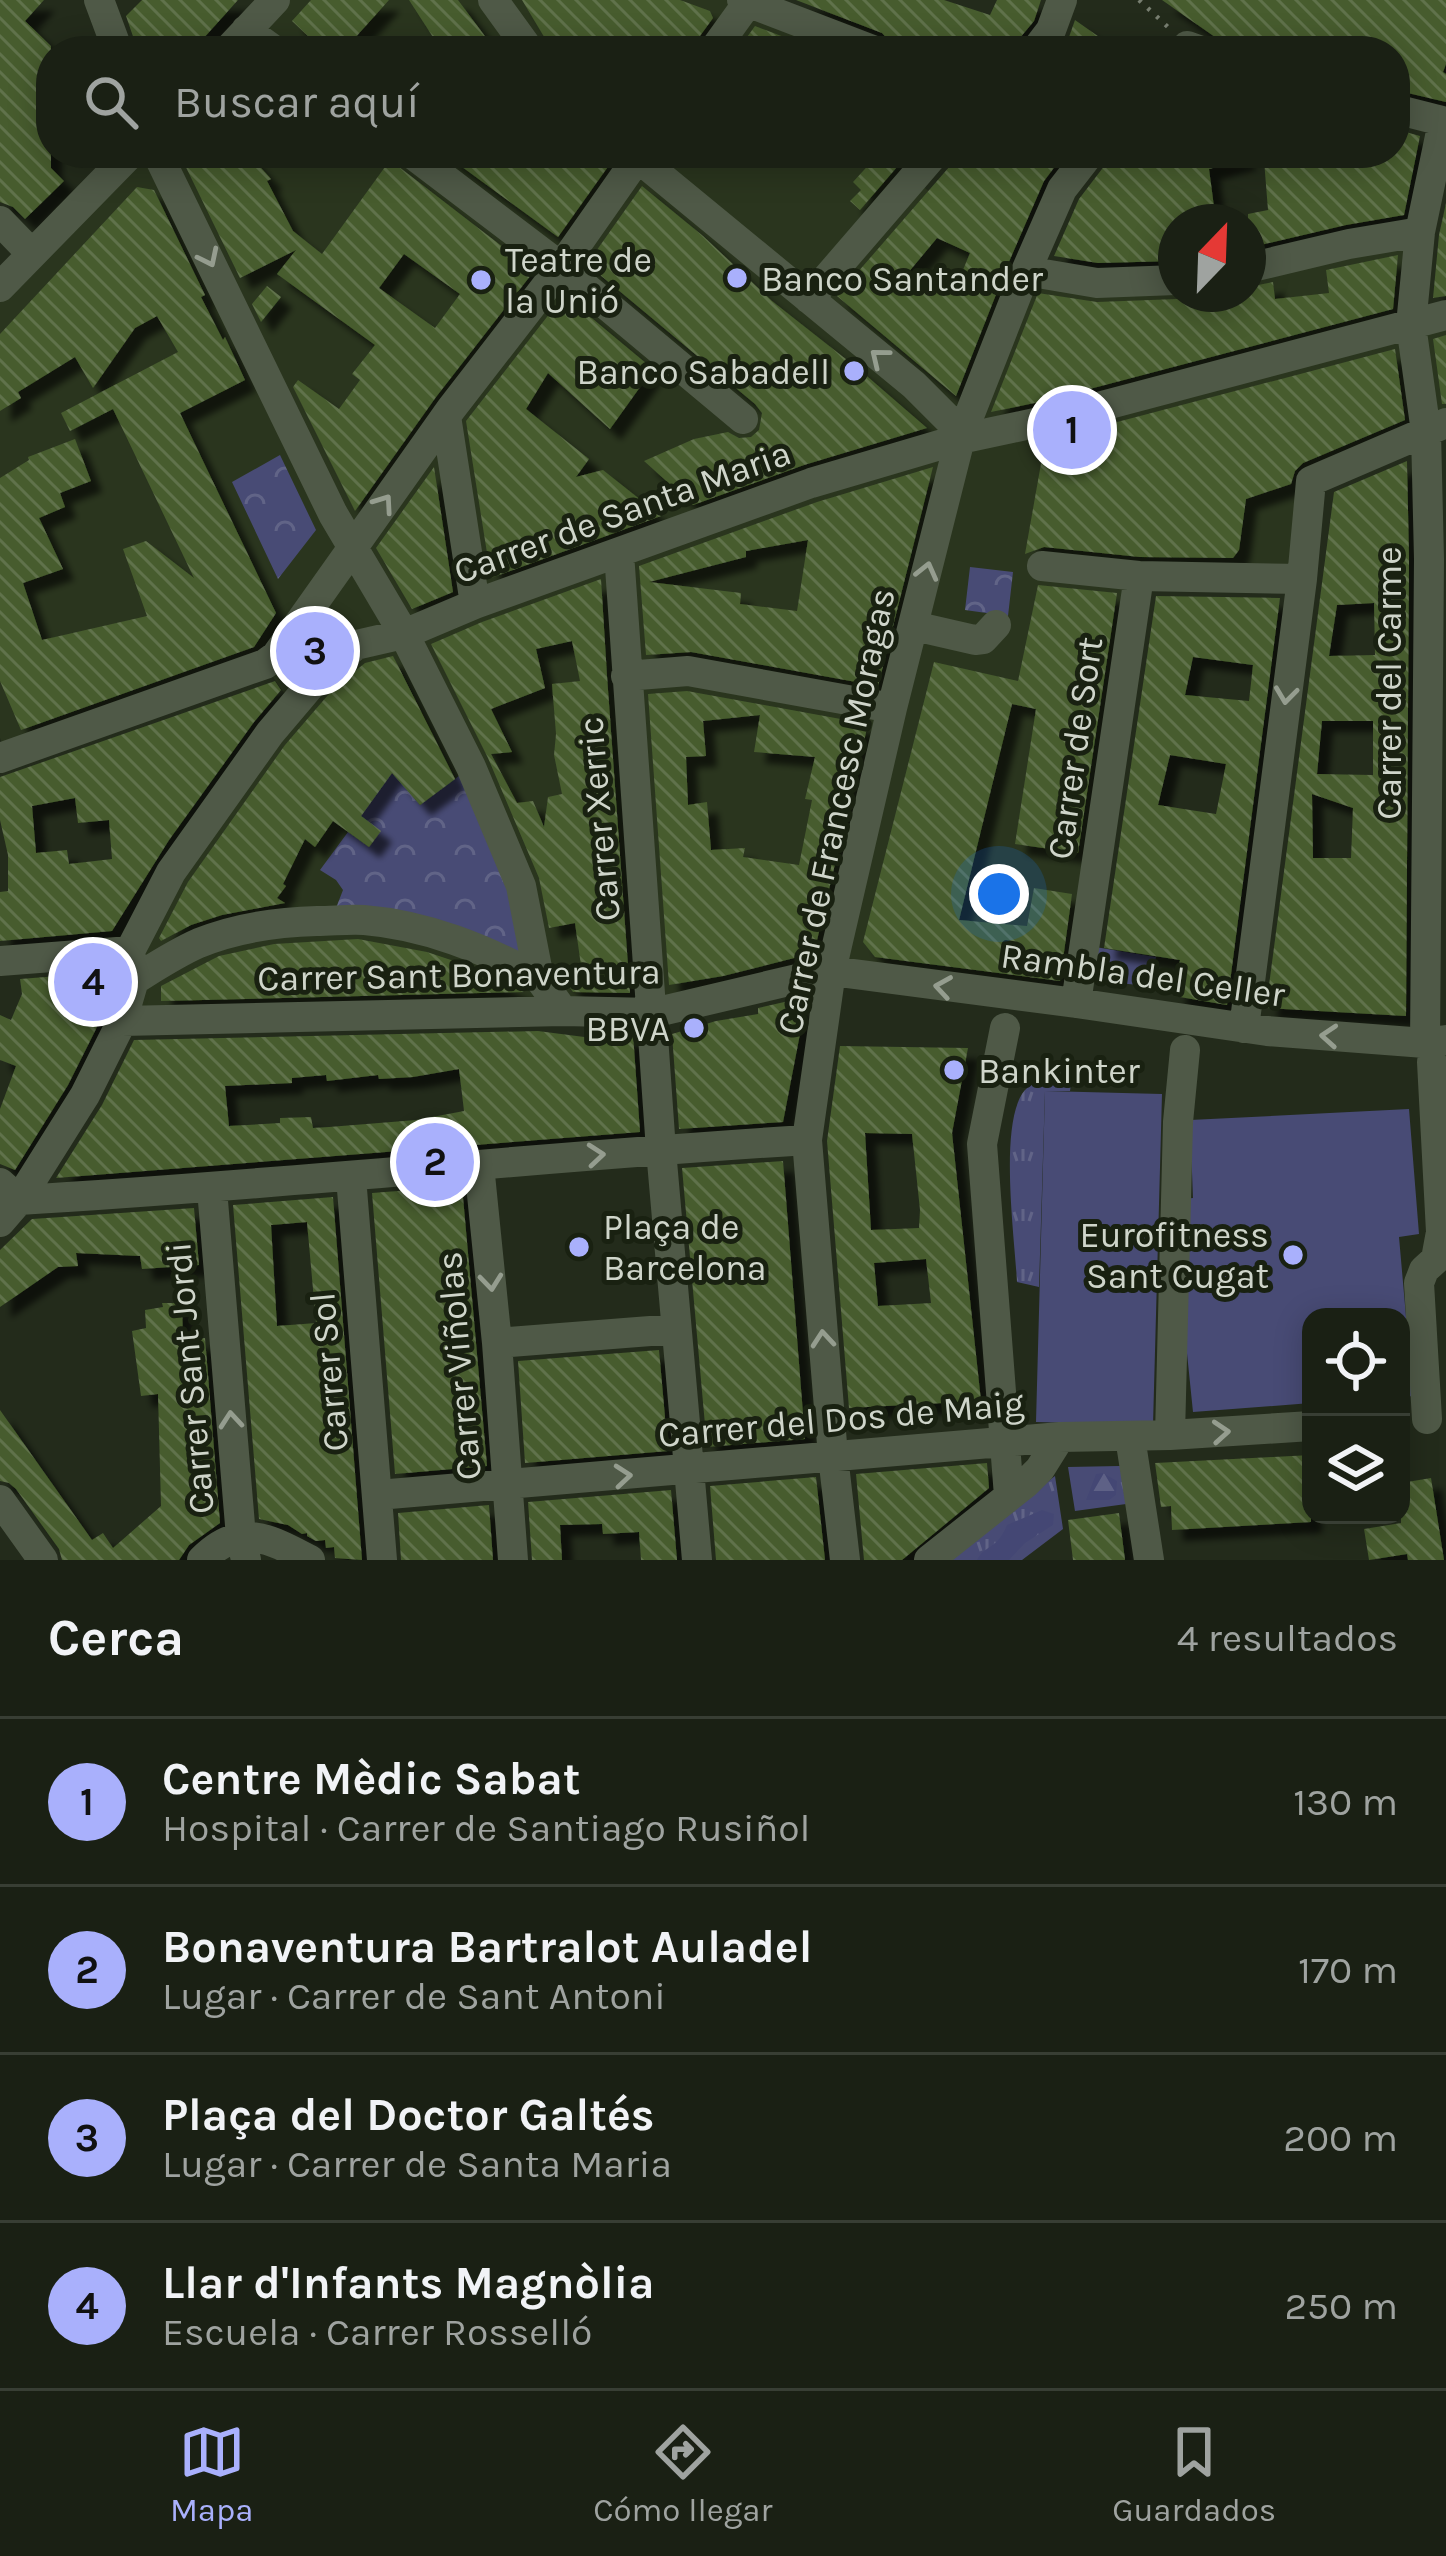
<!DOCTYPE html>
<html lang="es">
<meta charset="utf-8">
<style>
:root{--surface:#1a2014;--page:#23281d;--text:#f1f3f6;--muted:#9fa3a0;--line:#383e34;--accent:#a9b0fc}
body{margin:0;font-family:Karla,sans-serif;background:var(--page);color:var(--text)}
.controls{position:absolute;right:36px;bottom:36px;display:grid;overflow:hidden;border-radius:24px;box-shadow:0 6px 30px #0003}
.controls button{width:108px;height:108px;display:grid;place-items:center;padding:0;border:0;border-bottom:3px solid var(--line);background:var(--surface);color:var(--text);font:60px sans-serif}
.compass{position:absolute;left:1158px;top:204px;width:108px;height:108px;border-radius:50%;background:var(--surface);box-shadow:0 6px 30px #0003;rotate:23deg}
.you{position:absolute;left:999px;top:894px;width:42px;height:42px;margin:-30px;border:9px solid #fff;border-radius:50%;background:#1a73e8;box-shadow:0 0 0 18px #1a73e833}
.badge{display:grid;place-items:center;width:78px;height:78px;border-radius:50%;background:var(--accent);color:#111;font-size:39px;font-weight:700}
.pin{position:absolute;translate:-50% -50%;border:6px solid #fff;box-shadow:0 3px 12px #0006}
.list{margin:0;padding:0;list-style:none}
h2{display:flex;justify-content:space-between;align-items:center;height:156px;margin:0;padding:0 48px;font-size:51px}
h2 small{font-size:39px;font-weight:400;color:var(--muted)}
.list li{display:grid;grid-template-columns:78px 1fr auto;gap:36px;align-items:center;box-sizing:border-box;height:168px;padding:0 48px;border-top:3px solid var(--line)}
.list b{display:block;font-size:45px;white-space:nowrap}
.list p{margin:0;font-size:39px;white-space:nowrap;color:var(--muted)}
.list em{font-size:39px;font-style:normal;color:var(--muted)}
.icon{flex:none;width:66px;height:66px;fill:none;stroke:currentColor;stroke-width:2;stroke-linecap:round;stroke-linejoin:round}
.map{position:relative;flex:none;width:1446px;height:1560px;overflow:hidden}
.search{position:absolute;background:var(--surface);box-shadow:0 6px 30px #0003;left:36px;right:36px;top:36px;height:132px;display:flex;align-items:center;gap:30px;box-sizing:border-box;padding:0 42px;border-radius:48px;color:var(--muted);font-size:45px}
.sheet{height:828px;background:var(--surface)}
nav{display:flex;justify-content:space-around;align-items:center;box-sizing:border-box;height:168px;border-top:3px solid var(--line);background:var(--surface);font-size:33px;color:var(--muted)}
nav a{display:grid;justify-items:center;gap:6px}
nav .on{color:var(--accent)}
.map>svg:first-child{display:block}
.built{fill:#2a351e}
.grass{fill:url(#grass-tufts)}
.forest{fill:url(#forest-firs)}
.park{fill:url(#park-crowns)}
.garden{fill:#484b75}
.building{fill:url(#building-back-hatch);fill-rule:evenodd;filter:url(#shadow)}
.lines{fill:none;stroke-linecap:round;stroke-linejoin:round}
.path{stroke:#787f71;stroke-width:4.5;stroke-dasharray:3 9;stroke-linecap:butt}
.minor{stroke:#4f5947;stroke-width:30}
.oneway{stroke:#959d8f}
.poi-dot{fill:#a9b0fc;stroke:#192111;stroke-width:4.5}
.labels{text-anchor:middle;stroke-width:10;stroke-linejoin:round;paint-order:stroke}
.poi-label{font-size:36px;fill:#cfd5ca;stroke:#192111;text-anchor:start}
.street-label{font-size:36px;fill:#cfd5ca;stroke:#192111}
</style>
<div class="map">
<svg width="1446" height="1560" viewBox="0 0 1446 1560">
<defs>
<pattern id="grass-tufts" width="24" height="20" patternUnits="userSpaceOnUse" patternTransform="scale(3)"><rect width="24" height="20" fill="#484b75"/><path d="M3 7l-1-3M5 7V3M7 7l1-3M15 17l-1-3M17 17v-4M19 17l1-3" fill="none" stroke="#616487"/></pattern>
<pattern id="forest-firs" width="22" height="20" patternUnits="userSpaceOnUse" patternTransform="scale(3)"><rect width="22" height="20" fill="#444774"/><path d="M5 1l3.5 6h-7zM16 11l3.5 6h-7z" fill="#5e6186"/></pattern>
<pattern id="park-crowns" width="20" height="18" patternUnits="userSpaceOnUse" patternTransform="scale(3)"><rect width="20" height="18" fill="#484b75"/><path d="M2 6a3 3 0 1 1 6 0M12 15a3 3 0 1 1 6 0" fill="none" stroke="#616487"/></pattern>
<pattern id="building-back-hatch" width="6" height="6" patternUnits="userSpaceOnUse" patternTransform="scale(3)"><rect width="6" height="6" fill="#465c2e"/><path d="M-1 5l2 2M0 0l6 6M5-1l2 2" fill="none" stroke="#60724b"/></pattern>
<filter id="shadow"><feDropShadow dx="11" dy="11" stdDeviation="3" flood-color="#0009"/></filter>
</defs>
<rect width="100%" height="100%" fill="#232b1b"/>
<path class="built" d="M 277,0 L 742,0 L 875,51 L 229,51 Z
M 132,153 L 935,153 L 914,179 L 1026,271 L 1176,294 L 1248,294 L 1248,268 L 1420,232 L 1411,324 L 1446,315 L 1446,423 L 1311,481 L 1301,586 L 1139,577 L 1076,1003 L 831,971 L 653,1013 L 122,1021 L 130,951 L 293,706 L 264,664 L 8,756 L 0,738 L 0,293 Z"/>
<path class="grass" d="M 1089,946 L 1156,957 L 1150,986 L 1085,980 Z
M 1051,1078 L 1071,1084 L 1070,1091 L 1045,1091 L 1039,1287 L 1017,1282 C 1015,1240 998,1121 1025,1090 C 1032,1083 1042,1080 1051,1078 Z
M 1120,1466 L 1126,1504 L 1075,1511 L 1068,1467 Z
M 1055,1476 L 1063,1529 L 1022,1560 L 947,1560 Z"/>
<path class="forest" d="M 1103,1473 L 1117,1481 L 1116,1495 L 1109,1500 L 1086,1500 L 1096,1474 Z
M 1042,1510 L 1054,1514 L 1053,1525 L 1025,1543 L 1009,1560 L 977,1560 C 984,1545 997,1550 1007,1525 Z"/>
<path class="park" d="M 280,455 L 316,530 L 278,579 L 232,482 Z
M 970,567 L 1013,572 L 1008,616 L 965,610 Z
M 388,767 L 420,805 L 471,767 L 535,964 L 331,921 L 343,890 L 336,880 L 320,870 L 348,832 L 369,847 L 380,832 L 360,816 Z"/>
<path class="garden" d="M 1045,1091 L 1162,1094 L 1153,1425 L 1036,1422 Z
M 1409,1109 L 1419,1234 L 1399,1237 L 1413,1396 L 1401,1397 L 1401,1317 L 1311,1317 L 1311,1403 L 1193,1412 L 1178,1265 L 1182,1199 L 1193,1198 L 1190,1120 Z"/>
<path class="building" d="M 0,0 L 44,0 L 25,21 L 51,46 L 51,168 L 64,181 L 25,219 L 13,207 L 0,202 Z
M 142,0 L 238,0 L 192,51 L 138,51 L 126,16 Z
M 311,0 L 389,0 L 353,40 L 368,51 L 324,51 L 292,21 Z
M 409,0 L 458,0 L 496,51 L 442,51 Z
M 522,0 L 680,0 L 710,11 L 713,18 L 697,40 L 694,51 L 549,51 L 546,40 Z
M 796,0 L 944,0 L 990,15 L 997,0 L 1041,0 L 1034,21 L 1019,39 L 1016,51 L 910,51 L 893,45 L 882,33 Z
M 1162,0 L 1446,0 L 1446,64 L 1443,72 L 1446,74 L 1446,102 L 1395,90 L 1395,51 L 1235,51 Z
M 1075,20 L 1119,51 L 1060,51 L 1069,37 Z
M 755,26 L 821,51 L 737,51 Z
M 1395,129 L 1420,136 L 1404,215 L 1346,225 L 1248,248 L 1248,214 L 1268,210 L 1264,160 L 1273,160 L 1273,153 L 1395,153 Z
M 179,153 L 248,153 L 271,179 L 267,181 L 293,231 L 322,254 L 390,160 L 534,271 L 436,397 L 355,511 L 293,387 L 298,380 L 339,409 L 360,380 L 352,374 L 375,345 L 277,274 L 296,250 L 240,278 ZM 404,254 L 460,294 L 435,328 L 379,288 Z
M 443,153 L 602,153 L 612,161 L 558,237 Z
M 883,153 L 909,153 L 860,210 L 850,201 L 861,190 L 853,182 L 874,159 L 877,161 Z
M 954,153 L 1065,153 L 1044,181 L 1008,264 L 956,396 L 837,296 L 950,166 ZM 937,238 L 970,253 L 953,294 L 907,274 Z
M 1109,153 L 1244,153 L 1245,159 L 1209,169 L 1216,222 L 1176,222 L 1176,261 L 1098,263 L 1054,256 L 1079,199 L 1105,165 Z
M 642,186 L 703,236 L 772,301 L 861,371 L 927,428 L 804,465 L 693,505 L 644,461 L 694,439 L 728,432 L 739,438 L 751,437 L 759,430 L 762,413 L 755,404 L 587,264 Z
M 137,187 L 154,190 L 205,295 L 201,297 L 223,340 L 225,337 L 245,380 L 180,413 L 276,613 L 254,647 L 21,730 L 0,681 L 0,478 L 29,460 L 28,457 L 75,439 L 91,481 L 60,493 L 65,507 L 39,518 L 63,569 L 23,583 L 42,640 L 147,616 L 123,549 L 146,541 L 194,578 L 113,409 L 70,431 L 61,413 L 178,352 L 157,316 L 135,328 L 93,388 L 75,357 L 18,392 L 21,398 L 0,411 L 0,334 Z
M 1446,203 L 1446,296 L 1433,298 L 1439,235 Z
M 1398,255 L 1393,309 L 1044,401 L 991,412 L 1038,293 L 1097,302 L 1177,299 L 1189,294 L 1248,294 L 1248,287 L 1273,282 L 1275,299 L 1329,293 L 1326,270 Z
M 267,286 L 281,297 L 261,322 L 252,304 Z
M 564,295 L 653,369 L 610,429 L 548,373 L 526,409 L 589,459 L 576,477 L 603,470 L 661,516 L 491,578 L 466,421 Z
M 1446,335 L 1446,404 L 1442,404 L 1433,339 Z
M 1395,349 L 1405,420 L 1303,463 L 1295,471 L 1291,484 L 1246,499 L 1239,550 L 1233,558 L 1140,557 L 1044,547 L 1025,554 L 1045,441 Z
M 1407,461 L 1409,559 L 1406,1016 L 1266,1008 L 1334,492 ZM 1374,603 L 1375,655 L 1329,656 L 1337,605 ZM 1322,721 L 1373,721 L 1373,775 L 1317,774 ZM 1312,794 L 1353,808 L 1351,858 L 1313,858 Z
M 434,467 L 453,592 L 412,609 L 376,548 Z
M 933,467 L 878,686 L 691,652 L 646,655 L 639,566 L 817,502 ZM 808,540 L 797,611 L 740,604 L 741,593 L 649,582 L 746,557 L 746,551 Z
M 601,579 L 607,676 L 630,993 L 573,992 L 562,976 L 582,973 L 575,923 L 549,928 L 539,878 L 488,758 L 431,644 L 482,622 ZM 572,641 L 580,681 L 552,684 L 556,734 L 554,755 L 562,794 L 548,797 L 544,827 L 533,801 L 517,803 L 491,754 L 512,752 L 491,709 L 545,688 L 536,649 Z
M 1038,585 L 1117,593 L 1078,853 L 1015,844 L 1036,709 L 1012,704 L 959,920 L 1027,926 L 1034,888 L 1072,894 L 1060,981 L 875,957 L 863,942 L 934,662 L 1018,681 Z
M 1156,596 L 1280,598 L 1227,1005 L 1174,996 L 1180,960 L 1104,948 ZM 1193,657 L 1253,665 L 1249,701 L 1185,695 ZM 1170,755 L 1226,764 L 1216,814 L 1158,805 Z
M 393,656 L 455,779 L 420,805 L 392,773 L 361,816 L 381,831 L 369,847 L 333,821 L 315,847 L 305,839 L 283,884 L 286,886 L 277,898 L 285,903 L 222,915 L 191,925 L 161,941 L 159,938 L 188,882 L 285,745 L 334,688 L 365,663 Z
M 275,681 L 281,690 L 254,722 L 169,840 L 112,931 L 0,941 L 0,892 L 8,891 L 8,855 L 0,820 L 0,777 ZM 75,798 L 78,823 L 109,820 L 112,859 L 69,864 L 67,850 L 36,853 L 32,806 Z
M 687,691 L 868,724 L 814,953 L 723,976 L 669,985 L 648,694 ZM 760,715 L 754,752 L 815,757 L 805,799 L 812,800 L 799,865 L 743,857 L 745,848 L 711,850 L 707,802 L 688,805 L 686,757 L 706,756 L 703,721 Z
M 358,939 L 427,952 L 469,966 L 524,992 L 161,1001 L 161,986 L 219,956 L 274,944 Z
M 96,973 L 110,987 L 96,1029 L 68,1085 L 15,1170 L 0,1164 L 0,1109 L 16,1066 L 0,1060 L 0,1015 L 11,1020 L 22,994 L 20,979 Z
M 793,1000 L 804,1013 L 783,1122 L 679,1129 L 672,1034 L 716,1021 L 758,1014 L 758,1008 Z
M 538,1031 L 592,1038 L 592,1035 L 613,1037 L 633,1034 L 640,1132 L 56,1178 L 102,1105 L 134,1040 ZM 459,1069 L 464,1111 L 416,1120 L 329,1127 L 313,1128 L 311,1117 L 280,1118 L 280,1123 L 229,1126 L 225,1086 L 292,1083 L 292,1078 L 326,1075 L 327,1081 L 378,1075 L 379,1079 L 413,1077 Z
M 840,1046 L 968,1048 L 952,1133 L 981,1401 L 849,1408 L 827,1141 ZM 865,1133 L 912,1134 L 920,1210 L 919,1228 L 871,1230 ZM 926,1259 L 931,1303 L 878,1306 L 874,1263 Z
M 783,1161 L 805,1439 L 707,1447 L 682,1168 Z
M 462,1186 L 487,1466 L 395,1474 L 372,1193 Z
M 333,1197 L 362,1560 L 335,1558 L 334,1547 L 326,1548 L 325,1540 L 316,1541 L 307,1536 L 307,1533 L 302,1534 L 288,1525 L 259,1519 L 233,1205 ZM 307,1222 L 316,1323 L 277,1326 L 271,1225 Z
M 194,1208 L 199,1265 L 142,1269 L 140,1256 L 76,1253 L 78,1266 L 58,1267 L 0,1307 L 0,1250 L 32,1219 Z
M 162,1303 L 182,1303 L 183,1341 L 205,1338 L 220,1523 L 189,1545 L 179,1560 L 62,1560 L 59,1549 L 16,1489 L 9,1483 L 0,1481 L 0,1410 L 92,1540 L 103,1533 L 113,1548 L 161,1506 L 158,1394 L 141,1396 L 132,1331 L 146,1328 L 145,1310 L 163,1307 Z
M 659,1350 L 668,1451 L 525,1463 L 518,1361 Z
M 1311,1455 L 1311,1522 L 1172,1530 L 1171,1506 L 1161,1507 L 1155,1463 Z
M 987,1463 L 989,1488 L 902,1560 L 864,1560 L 856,1474 Z
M 816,1477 L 825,1560 L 716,1560 L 710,1486 Z
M 1431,1478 L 1444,1560 L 1408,1560 L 1407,1554 L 1369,1560 L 1364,1529 L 1401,1523 L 1401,1483 Z
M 671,1490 L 677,1560 L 641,1560 L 639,1532 L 603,1534 L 602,1524 L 560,1525 L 562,1560 L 532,1560 L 528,1502 Z
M 489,1505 L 493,1560 L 401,1560 L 398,1513 Z
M 1119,1513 L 1125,1560 L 1073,1560 L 1068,1520 Z"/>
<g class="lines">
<path class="path" d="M 1139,0 L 1170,29"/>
<path class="minor" d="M 99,0 L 118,51
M 493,0 L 530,51
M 742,0 L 875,51
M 246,30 L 275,51
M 227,51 L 275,0
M 713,51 L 744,8 L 744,0
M 1035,51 L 1051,30 L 1062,0
M 1183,51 L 1187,46 L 1201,51
M 1395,109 L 1446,122
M 157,153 L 333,514 L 404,634 L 471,767 L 521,886 L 539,978 L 563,1011
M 411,153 L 561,267 L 743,419
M 632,153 L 914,385 L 954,425 L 960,439
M 0,221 L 31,253
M 1248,268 L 1349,244 L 1420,232
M 1026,271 L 1097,283 L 1176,280
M 0,287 L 131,153
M 809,299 L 935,153
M 446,416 L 475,604
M 619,553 L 661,1150 L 697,1560
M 1042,566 L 1139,576 L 1302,579 L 1311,481 L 1446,423
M 914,626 L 975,640 L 983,639 L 996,625
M 626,676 L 688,671 L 892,708
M 0,758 L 265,664 L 276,656 L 451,409 L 561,267 L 641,153
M 0,961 L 130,951
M 134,980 C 155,967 176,953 199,943 C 236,928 277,922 317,921 C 333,921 348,919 364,920 C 427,925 484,949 539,978
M 1076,1003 L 1139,576
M 122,1021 L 563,1011 L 653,1013 L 831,971 L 1076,1003 L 1267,1031 L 1425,1043 L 1446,1040
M 1005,1028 L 982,1144 L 1009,1496
M 1244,1028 L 1302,579
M 1425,1043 L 1429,559 L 1426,432 L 1411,325 L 1420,232 L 1443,122
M 479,1165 L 497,1343 L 513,1560
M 351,1177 L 382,1560
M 0,1183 L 19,1200 C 282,1185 544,1156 807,1140
M 212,1189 L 241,1537 L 246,1560
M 0,1222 L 19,1200 L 85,1095 L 122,1021 L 134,980 L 130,951 L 171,872 L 270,733 L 320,674 L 356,645 L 404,634 L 475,604 L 811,483 L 960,439 L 1049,420 L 1446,315
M 497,1343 L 676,1329
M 1427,1419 L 1419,1283 L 1424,1270 L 1436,1259 L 1441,1232 L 1432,1062
M 1170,1435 L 1178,1122 L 1185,1050
M 1130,1437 L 1149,1560
M 378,1495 L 1060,1437 L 1170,1435 L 1311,1426
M 0,1500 L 43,1560
M 202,1560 C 239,1522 269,1538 310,1560
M 845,1560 L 833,1456 L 807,1140 L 831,971 L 892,708 L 960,439 L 1026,271 L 1062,189 L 1090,153
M 929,1560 L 1026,1483 L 1040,1469 L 1060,1437"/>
</g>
<defs><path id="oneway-chevron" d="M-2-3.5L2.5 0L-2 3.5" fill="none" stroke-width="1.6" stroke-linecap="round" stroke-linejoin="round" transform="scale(3)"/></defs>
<g class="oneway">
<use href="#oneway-chevron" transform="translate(209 258) rotate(64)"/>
<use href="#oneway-chevron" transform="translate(879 357) rotate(-141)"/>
<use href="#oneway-chevron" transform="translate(384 503) rotate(-55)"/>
<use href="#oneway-chevron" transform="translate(927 571) rotate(-76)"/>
<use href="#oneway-chevron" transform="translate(1286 695) rotate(97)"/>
<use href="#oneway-chevron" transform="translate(943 987) rotate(-171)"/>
<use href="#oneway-chevron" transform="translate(1329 1036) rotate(-176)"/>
<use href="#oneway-chevron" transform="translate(596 1155) rotate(-5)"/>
<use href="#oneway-chevron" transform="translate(491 1282) rotate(84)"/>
<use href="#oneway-chevron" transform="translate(823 1339) rotate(-95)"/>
<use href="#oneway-chevron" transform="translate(231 1420) rotate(-95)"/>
<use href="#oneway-chevron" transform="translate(1221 1432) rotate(-4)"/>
<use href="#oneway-chevron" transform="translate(623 1476) rotate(-5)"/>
</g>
<g class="poi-dot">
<circle cx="737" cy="278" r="12"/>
<circle cx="481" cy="280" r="12"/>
<circle cx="854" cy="371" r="12"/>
<circle cx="694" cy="1028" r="12"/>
<circle cx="954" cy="1070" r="12"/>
<circle cx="579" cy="1247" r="12"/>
<circle cx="1293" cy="1255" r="12"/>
</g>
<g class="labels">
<g class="poi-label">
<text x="505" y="272">Teatre de<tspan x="505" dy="41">la Unió</tspan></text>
<text x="761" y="291">Banco Santander</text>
<text x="830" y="384" text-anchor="end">Banco Sabadell</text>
<text x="670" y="1041" text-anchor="end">BBVA</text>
<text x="978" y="1083">Bankinter</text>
<text x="603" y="1239">Plaça de<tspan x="603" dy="41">Barcelona</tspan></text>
<text x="1269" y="1247" text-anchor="end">Eurofitness<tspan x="1269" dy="41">Sant Cugat</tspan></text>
</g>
<g class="street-label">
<text transform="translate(622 511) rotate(-20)" y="13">Carrer de Santa Maria</text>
<text transform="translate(1388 683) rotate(-90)" y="13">Carrer del Carme</text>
<text transform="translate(1074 748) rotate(-82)" y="13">Carrer de Sort</text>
<text transform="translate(835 811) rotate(-78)" y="13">Carrer de Francesc Moragas</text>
<text transform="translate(598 819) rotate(-95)" y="13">Carrer Xerric</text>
<text transform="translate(459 974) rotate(-1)" y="13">Carrer Sant Bonaventura</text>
<text transform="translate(1143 974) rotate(8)" y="13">Rambla del Celler</text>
<text transform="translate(458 1366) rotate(-95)" y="13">Carrer Viñolas</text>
<text transform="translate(328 1372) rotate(-95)" y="13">Carrer Sol</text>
<text transform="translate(189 1378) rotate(-95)" y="13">Carrer Sant Jordi</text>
<text transform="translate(841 1418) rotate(-5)" y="13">Carrer del Dos de Maig</text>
</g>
</g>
</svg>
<div class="controls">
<button><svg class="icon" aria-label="locate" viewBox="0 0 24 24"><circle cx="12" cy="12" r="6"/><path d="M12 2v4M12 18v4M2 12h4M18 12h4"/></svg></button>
<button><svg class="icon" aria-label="layers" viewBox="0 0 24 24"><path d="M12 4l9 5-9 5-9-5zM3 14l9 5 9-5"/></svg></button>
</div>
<svg class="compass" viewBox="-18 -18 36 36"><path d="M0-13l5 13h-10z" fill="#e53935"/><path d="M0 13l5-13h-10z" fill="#9fa3a0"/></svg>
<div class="you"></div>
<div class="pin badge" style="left:1072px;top:430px">1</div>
<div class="pin badge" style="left:435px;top:1162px">2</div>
<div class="pin badge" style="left:315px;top:651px">3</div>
<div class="pin badge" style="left:93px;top:982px">4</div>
<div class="search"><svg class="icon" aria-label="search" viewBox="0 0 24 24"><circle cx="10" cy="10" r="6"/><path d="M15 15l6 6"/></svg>Buscar aquí</div>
</div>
<section class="sheet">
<h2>Cerca<small>4 resultados</small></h2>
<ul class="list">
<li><span class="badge">1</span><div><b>Centre Mèdic Sabat</b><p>Hospital · Carrer de Santiago Rusiñol</p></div><em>130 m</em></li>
<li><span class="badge">2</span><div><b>Bonaventura Bartralot Auladel</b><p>Lugar · Carrer de Sant Antoni</p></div><em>170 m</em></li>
<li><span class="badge">3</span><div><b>Plaça del Doctor Galtés</b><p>Lugar · Carrer de Santa Maria</p></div><em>200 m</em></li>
<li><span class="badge">4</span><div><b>Llar d'Infants Magnòlia</b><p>Escuela · Carrer Rosselló</p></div><em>250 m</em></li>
</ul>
</section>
<nav>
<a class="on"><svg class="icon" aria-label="map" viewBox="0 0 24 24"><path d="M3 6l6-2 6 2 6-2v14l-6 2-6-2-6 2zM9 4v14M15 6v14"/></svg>Mapa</a>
<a><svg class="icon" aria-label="directions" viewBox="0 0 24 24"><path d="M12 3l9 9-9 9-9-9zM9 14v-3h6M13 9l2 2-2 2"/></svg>Cómo llegar</a>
<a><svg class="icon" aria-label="saved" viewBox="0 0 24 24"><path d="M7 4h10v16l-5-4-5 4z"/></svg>Guardados</a>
</nav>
